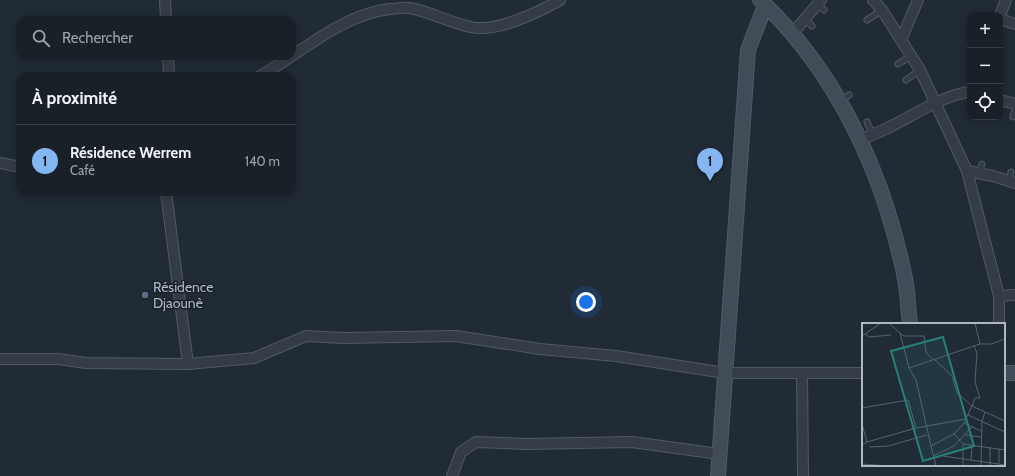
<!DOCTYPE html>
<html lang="fr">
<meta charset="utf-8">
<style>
:root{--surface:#192028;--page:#222830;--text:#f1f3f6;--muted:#9fa3a8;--line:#373e45;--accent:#84b7f1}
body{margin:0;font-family:Cabin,sans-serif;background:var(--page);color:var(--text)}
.controls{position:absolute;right:12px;top:12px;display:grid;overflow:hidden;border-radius:8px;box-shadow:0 2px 10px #0003}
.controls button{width:36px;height:36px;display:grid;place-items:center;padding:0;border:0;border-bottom:1px solid var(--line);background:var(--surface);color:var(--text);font:20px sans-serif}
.you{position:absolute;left:586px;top:302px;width:14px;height:14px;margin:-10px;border:3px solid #fff;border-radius:50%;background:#1a73e8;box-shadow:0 0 0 6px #1a73e833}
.badge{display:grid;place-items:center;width:26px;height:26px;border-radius:50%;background:var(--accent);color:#111;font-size:13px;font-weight:700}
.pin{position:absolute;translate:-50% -33px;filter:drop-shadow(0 1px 2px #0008)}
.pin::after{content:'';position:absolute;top:21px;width:14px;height:12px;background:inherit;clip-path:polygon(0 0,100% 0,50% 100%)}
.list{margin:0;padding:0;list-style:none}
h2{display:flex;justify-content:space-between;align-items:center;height:52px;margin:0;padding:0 16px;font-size:17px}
h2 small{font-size:13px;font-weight:400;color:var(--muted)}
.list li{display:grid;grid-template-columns:26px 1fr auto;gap:12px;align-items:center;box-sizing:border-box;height:72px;padding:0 16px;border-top:1px solid var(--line)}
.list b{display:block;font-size:15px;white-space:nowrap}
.list p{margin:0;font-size:13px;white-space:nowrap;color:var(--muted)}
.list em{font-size:13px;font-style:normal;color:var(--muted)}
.icon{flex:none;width:22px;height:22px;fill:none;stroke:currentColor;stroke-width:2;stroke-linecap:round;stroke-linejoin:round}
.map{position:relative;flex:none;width:1015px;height:476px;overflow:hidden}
.search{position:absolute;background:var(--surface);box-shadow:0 2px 10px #0003;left:16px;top:16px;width:280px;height:44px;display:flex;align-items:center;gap:10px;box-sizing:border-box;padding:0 14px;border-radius:12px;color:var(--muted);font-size:15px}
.panel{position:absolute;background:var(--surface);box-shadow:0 2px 10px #0003;left:16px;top:72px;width:280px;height:124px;border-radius:12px}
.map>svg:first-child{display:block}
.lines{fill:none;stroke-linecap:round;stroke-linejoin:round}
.lane-casing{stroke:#515a64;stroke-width:7}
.street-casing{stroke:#515a64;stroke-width:12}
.secondary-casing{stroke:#515a64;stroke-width:16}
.lane{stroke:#343d46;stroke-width:5}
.street{stroke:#343d46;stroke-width:10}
.secondary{stroke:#424c59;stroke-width:14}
.service-dot{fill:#5c6f8a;stroke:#19222a;stroke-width:1.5}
.labels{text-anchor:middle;stroke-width:3;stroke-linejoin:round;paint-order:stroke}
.poi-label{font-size:14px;fill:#aeb7c3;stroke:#19222a;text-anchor:start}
.inset-road{fill:none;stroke:#59636e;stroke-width:1}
.view{fill:#27807b;fill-opacity:0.15;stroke:#27807b;stroke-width:2}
.inset-edge{fill:none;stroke:#aeb7c3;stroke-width:2}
</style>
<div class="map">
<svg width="1015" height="476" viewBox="0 0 1015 476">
<rect width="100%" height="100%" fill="#212b35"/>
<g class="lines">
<g class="lane-casing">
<path id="lane" d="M 817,4 L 824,10
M 805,19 L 812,26
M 867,20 L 882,10
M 898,64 L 911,56
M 906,80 L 920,70
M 840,101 L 849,95
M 1013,117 L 1015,110
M 867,122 L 873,135
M 979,173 L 982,164
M 1009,181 L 1011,172"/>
</g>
<g class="street-casing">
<path id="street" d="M 165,0 L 166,20
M 873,0 L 882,10 L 920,70 L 967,171 L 999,296 L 999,324
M 1000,15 L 1006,0
M 1000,19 L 1015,24
M 792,34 L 821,0
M 901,40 L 918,0
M 168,56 L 169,76
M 260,76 C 301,53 341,15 389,9 C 395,9 404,7 410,8 C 431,12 451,23 471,27 C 496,33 539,12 560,0
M 1000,100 L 1015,104
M 860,139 C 897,129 934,96 970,92
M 0,163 L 20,167
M 967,171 L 993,176 L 1015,183
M 166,192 L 188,364
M 999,296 L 1015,295
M 0,359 L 58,359 L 86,363 L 188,364 L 254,358 L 306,336 L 343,338 L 456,336 L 540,349 L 616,356 L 725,373 L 863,373
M 802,373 L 803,476
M 452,476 L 461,452 L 476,442 L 526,444 L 632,442 L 719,454"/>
</g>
<g class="secondary-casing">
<path id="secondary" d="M 760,0 C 828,63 873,152 896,240 C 899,253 903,266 905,279 C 908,293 908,309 910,324
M 1004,373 L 1015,373
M 718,476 L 748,50 L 765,6"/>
</g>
<use href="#lane" class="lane"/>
<use href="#street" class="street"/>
<use href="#secondary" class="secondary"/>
</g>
<circle class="service-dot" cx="145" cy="295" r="4"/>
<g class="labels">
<g class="poi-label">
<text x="153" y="292">Résidence<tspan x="153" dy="16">Djaounè</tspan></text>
</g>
</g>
<g transform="translate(862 323)">
<rect width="143" height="143" fill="#212b35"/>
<path class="inset-road" d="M 27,0 L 38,10 L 47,45 L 54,57 L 69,123M 113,0 L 118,21M 38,10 L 42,13 L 62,13 L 64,29 L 71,37M 3,11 L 7,14 L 29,12M 0,13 L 19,0M 72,36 L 90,53 L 95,70 L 110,83 L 113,75 L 118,75 L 113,59 L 115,30 L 112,23M 47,45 L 118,21 L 129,21 L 143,16M 0,85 L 46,77 L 54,105M 106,92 L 143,109M 102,100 L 119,108M 0,101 L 5,119 L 0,122M 92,111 L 101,121 L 101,143M 104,112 L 119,114M 5,119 L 54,105 L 104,96M 101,121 L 143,127M 7,124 L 26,123 L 65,112M 71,133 L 92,123 L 110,104M 81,133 L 143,142M 109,137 L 110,122M 0,141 L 27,143M 137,141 L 137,126M 74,143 L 69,123 L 92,111 L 102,100 L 110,83 L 143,98M 119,143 L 120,98 L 123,89M 128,143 L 128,124"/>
<path class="view" d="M 81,14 L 112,123 L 61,138 L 29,28 Z"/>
<rect width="143" height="143" class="inset-edge"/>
</g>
</svg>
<div class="controls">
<button>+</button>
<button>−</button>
<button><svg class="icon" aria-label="locate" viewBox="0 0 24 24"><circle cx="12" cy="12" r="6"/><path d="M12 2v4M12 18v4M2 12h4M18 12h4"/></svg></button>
</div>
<div class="you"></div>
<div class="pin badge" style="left:710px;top:181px">1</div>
<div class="search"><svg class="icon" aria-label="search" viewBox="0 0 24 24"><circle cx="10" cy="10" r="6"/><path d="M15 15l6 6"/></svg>Rechercher</div>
<section class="panel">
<h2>À proximité<small></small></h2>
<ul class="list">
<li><span class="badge">1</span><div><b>Résidence Werrem</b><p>Café</p></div><em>140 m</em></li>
</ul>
</section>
</div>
